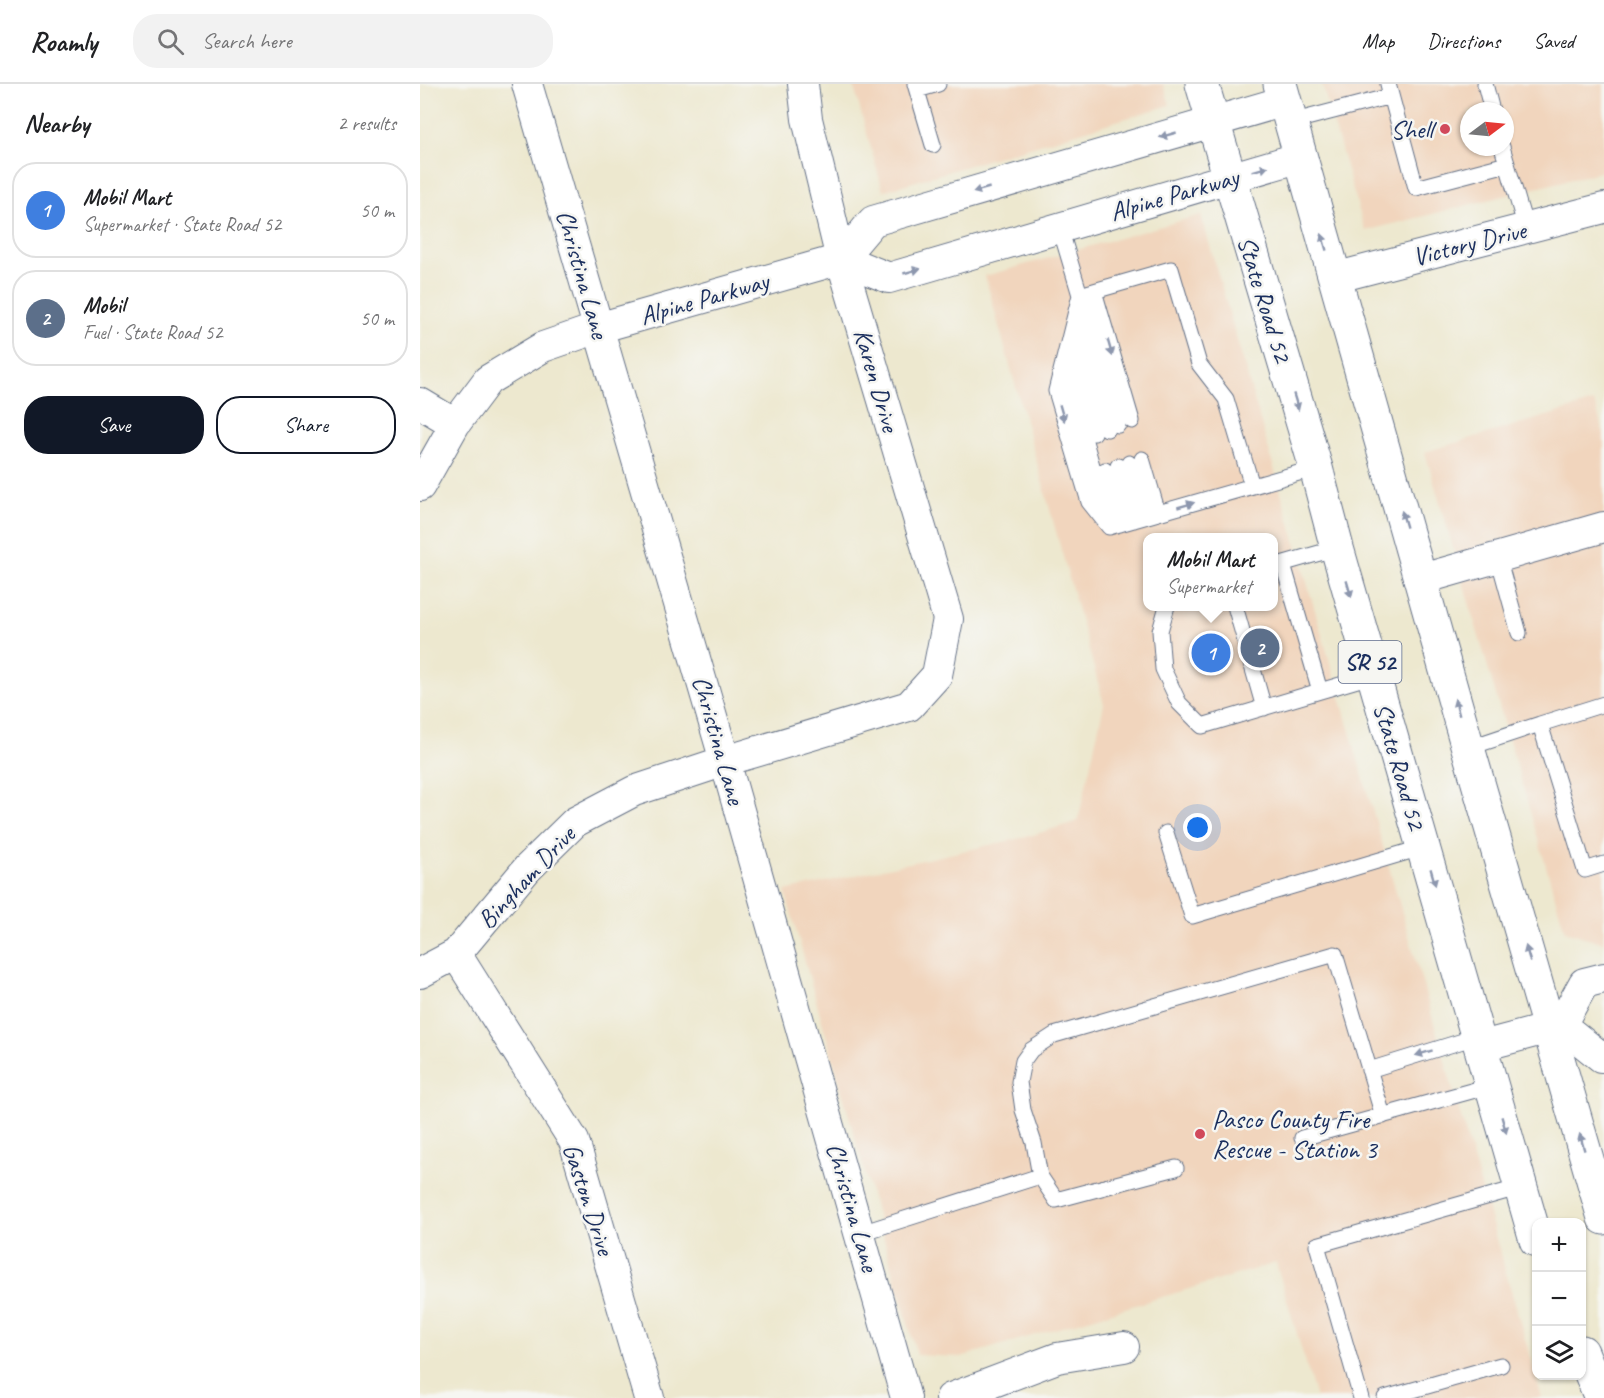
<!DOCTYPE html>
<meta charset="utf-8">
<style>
:root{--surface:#fff;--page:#f2f2f2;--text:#202124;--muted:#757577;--line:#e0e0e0;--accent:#111827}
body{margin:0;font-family:Caveat,sans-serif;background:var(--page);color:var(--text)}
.controls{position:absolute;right:18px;bottom:18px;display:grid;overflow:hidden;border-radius:12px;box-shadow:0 2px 4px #0004}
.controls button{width:54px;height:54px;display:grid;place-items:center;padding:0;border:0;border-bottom:2px solid var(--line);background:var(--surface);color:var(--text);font:30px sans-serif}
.compass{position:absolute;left:1040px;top:18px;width:54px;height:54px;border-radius:50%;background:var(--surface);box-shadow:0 2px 4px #0004;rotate:74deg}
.you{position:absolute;left:778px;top:744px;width:21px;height:21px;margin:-15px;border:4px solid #fff;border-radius:50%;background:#1a73e8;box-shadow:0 0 0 9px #1a73e833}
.badge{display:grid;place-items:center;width:39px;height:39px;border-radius:50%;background:var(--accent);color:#fff;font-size:20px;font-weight:700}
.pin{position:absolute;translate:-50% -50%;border:3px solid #fff;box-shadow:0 2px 6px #0006}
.popup{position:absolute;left:723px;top:449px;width:135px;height:78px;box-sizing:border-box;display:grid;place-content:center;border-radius:12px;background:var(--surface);filter:drop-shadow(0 2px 4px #0005);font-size:20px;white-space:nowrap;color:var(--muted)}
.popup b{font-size:22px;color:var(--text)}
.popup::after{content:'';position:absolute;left:50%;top:100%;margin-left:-12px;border:12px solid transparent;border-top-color:var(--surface)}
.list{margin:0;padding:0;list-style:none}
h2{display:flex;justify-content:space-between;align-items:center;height:78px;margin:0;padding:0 24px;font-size:26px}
h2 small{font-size:20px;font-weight:400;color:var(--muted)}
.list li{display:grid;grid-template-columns:39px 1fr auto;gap:18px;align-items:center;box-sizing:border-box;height:96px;margin:0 12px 12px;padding:0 12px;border:2px solid var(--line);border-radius:24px}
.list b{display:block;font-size:22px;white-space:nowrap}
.list p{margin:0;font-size:20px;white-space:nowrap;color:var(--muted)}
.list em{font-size:20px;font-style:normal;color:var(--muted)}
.actions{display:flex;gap:12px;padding:18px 24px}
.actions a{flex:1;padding:14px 0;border:2px solid var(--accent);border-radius:24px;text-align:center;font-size:21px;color:var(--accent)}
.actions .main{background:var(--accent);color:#fff}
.icon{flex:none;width:33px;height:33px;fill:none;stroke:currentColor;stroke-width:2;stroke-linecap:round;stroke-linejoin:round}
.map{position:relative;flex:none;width:1184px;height:1314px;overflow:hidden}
header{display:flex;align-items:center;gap:36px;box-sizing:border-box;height:84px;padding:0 30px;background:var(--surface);border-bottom:2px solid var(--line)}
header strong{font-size:28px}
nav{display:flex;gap:33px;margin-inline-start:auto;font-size:21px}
.search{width:420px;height:54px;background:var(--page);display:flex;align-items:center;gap:15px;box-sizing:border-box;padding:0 21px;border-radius:24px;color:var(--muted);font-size:22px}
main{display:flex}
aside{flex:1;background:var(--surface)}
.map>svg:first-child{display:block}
.built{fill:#f1d5bd;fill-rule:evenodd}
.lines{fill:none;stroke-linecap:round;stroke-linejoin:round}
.service-casing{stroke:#647086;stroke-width:17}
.minor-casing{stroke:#647086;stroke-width:32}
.primary-casing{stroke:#647086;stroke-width:35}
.service{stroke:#fff;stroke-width:15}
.minor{stroke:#fff;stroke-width:30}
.primary{stroke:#fff;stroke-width:33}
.oneway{fill:#8d97ae}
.poi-dot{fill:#d1495b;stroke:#f6f6f2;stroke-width:2}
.labels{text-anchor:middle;stroke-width:5;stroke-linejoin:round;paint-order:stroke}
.shield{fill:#f6f6f2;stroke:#5d6b8a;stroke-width:1.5}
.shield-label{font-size:24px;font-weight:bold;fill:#1b2f5e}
.poi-label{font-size:26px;fill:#1b2f5e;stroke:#f6f6f2;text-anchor:end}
.street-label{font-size:26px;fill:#1b2f5e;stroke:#f6f6f2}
</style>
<header>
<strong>Roamly</strong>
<div class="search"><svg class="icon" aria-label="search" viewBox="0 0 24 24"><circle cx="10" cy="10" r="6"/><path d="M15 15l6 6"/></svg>Search here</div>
<nav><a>Map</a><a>Directions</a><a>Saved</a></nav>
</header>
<main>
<aside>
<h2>Nearby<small>2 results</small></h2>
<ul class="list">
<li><span class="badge" style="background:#3f7fe0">1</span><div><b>Mobil Mart</b><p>Supermarket · State Road 52</p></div><em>50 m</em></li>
<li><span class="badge" style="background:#5c6f8a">2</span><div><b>Mobil</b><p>Fuel · State Road 52</p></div><em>50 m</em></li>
</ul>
<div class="actions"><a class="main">Save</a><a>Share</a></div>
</aside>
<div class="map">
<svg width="1184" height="1314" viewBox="0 0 1184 1314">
<rect width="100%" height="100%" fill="#f6f6f2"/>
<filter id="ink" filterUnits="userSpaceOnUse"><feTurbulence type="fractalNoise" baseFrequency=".0167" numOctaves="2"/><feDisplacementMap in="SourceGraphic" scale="12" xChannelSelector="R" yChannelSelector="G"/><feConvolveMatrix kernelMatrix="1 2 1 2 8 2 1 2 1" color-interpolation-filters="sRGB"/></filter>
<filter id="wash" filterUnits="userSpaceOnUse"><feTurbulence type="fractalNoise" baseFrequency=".008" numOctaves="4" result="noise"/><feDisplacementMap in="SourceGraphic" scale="24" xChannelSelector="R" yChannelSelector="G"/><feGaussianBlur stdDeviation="1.35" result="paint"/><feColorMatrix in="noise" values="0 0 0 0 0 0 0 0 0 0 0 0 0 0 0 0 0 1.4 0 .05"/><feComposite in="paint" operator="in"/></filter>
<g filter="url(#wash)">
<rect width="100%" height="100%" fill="#ede8cf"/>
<path class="built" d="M 433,0 L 743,0 L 750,21 L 463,107 Z
M 902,0 L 1184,0 L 1184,87 L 945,147 ZM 1049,27 L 1085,27 L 1085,63 L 1049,63 Z
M 781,131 L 1122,1314 L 896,1314 L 856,1179 L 541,1273 L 497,1271 L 365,807 L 610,752 L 658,737 L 684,620 L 565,192 ZM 728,454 L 854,454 L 854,522 L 728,522 Z
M 1174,318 L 1184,350 L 1184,859 L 1145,847 L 1005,368 Z"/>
</g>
<g filter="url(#ink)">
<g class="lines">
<g class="service-casing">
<path id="service" d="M 495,0 L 513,61
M 968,0 L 996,104 L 1087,80
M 1065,0 L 1072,27
M 497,6 L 518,0
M 871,38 L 971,12
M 1082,63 L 1106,144
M 640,144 L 660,211 L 751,185 L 779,280 L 806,315 L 832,402
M 674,207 L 712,337
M 660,211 L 636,307 L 669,418 L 689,443
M 660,211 L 698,341
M 655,232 L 687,345
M 648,260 L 674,349
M 643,281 L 688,437
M 722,375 L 738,429
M 709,379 L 724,433
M 698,382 L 714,436
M 685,386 L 700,440
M 689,443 L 896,384
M 1078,473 L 1099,549
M 863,480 L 900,607
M 854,482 L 917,464
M 747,522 L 740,547 L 743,585 L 759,619 L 782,642 L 954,591
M 815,522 L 844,624
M 1184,620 L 1120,640 L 1165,786 L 1184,780
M 1048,664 L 1120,640
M 746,749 L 772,832 L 1004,763
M 949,986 L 1059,952
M 882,1054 L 1073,1001
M 756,1084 L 636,1116 L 620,1092 L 614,1059 L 603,1026 L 599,998 L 603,977 L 611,966 L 634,951 L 915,870 L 963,1032
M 441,1149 L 620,1092
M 941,1314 L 897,1161 L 1101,1103
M 965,1314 L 1081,1281"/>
</g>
<g class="minor-casing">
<path id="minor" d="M 107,0 L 305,677 L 486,1314
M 865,17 L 453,137 L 421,175 L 469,194 L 881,73
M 914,194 L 1184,124
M 0,319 L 35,340
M 0,402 L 35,340 L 68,296 L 123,263 L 178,244 L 421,175
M 1002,495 L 1184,443
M 36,870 L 154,1057 L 229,1314
M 0,889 L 36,870 L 107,785 L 155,738 L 214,707 L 305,677 L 489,622 L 517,591 L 528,535 L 421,175 L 387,35 L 383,0
M 1141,941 L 1181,973 L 1184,973
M 1062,962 L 1141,941 L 1164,899 L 1184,894
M 531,1314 L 637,1274 L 704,1263"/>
</g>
<g class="primary-casing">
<path id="primary" d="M 782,0 L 896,384 L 917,464 L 1116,1156
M 860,0 L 1048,664 L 1184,1134
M 1162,1268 L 1181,1314"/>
</g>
<use href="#service" class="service"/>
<use href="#minor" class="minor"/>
<use href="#primary" class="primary"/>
</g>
<defs><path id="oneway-solid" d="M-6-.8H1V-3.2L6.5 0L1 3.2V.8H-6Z" transform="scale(1.5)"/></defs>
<g class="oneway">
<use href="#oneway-solid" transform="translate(748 51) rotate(164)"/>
<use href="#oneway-solid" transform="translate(840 85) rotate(-17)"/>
<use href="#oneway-solid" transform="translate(561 106) rotate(164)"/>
<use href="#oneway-solid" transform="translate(904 158) rotate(-106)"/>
<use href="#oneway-solid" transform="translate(492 187) rotate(-16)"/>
<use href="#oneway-solid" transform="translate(690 264) rotate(74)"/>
<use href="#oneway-solid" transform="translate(876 318) rotate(73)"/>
<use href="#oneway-solid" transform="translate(642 329) rotate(74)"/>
<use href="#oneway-solid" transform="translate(766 421) rotate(-16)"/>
<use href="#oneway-solid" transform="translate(984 435) rotate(-106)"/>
<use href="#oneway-solid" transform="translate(929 505) rotate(74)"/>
<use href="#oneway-solid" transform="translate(1037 623) rotate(-105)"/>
<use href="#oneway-solid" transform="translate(1013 793) rotate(74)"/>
<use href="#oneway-solid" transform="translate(1108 870) rotate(-106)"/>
<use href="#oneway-solid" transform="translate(1004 969) rotate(163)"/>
<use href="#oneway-solid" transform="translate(1084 1041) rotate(74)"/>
<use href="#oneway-solid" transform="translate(1162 1058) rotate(-106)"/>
</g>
</g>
<g class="poi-dot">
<circle cx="1025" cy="45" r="6"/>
<circle cx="780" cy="1050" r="6"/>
</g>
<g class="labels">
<rect class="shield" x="918.5" y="557" width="63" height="42" rx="4.5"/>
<g class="shield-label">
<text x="950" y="586">SR 52</text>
</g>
<g class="poi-label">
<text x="1013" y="54">Shell</text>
<text x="792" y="1044" text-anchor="start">Pasco County Fire<tspan x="792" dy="30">Rescue - Station 3</tspan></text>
</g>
<g class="street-label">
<text transform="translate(754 110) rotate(-16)" y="9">Alpine Parkway</text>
<text transform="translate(1049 159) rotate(-14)" y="9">Victory Drive</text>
<text transform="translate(163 190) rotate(74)" y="9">Christina Lane</text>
<text transform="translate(284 214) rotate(-16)" y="9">Alpine Parkway</text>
<text transform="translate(845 215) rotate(73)" y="9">State Road 52</text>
<text transform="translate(457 296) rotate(74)" y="9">Karen Drive</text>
<text transform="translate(299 656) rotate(74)" y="9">Christina Lane</text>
<text transform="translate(980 682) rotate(74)" y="9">State Road 52</text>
<text transform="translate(106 793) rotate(-47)" y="9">Bingham Drive</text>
<text transform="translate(169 1115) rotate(72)" y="9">Gaston Drive</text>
<text transform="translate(433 1123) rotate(74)" y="9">Christina Lane</text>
</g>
</g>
</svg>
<div class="controls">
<button>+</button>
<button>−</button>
<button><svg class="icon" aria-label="layers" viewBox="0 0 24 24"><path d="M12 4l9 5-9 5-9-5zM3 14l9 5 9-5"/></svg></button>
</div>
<svg class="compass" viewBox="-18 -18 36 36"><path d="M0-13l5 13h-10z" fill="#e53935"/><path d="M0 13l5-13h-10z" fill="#757577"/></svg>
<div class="you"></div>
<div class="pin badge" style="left:791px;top:569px;background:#3f7fe0">1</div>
<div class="popup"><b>Mobil Mart</b>Supermarket</div>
<div class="pin badge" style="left:840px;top:564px;background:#5c6f8a">2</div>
</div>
</main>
